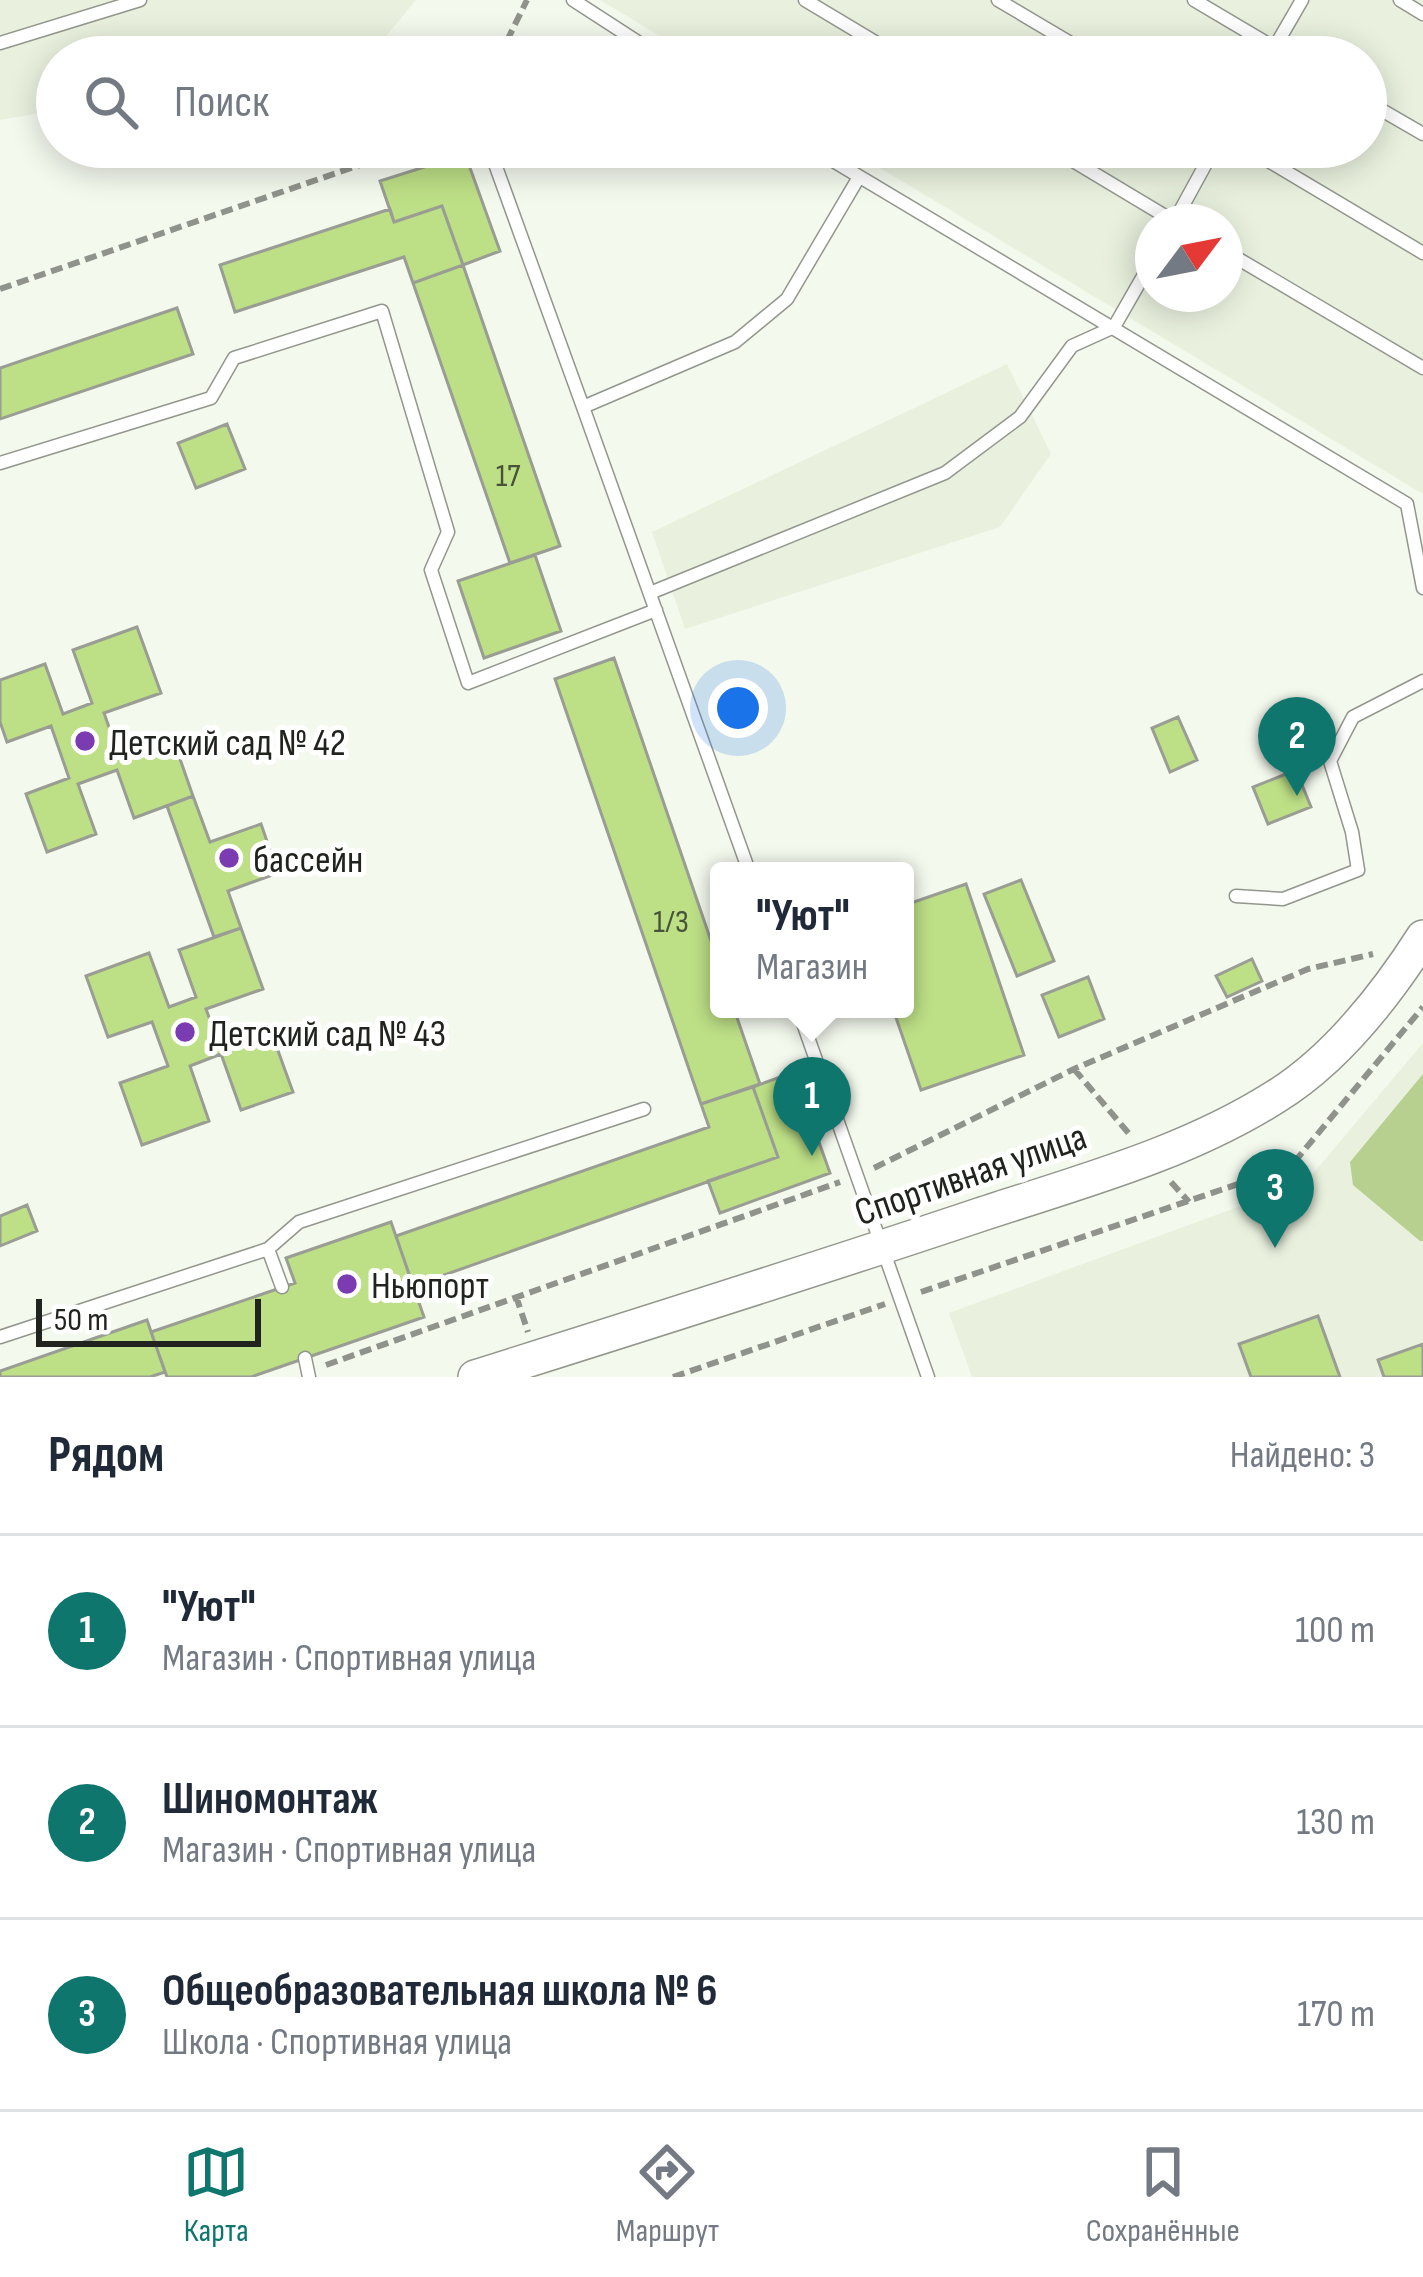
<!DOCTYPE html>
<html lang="ru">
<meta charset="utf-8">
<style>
:root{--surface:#fff;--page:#f6f6f7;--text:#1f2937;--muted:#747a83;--line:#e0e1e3;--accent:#0f766e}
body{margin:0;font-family:"Sofia Sans Condensed",sans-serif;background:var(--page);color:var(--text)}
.compass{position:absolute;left:1135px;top:204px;width:108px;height:108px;border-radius:50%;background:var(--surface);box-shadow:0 6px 30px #0003;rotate:58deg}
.scale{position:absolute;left:36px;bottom:30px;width:225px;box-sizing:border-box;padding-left:12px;border:6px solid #21231f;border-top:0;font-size:33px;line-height:42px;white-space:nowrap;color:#21231f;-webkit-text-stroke:9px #fff;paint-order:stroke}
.you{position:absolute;left:738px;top:708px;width:42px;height:42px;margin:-30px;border:9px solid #fff;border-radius:50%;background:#1a73e8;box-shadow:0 0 0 18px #1a73e833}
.badge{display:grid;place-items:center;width:78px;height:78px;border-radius:50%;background:var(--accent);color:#fff;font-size:39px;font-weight:700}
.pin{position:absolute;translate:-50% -99px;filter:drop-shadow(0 3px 6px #0008)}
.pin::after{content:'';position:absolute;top:63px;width:42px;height:36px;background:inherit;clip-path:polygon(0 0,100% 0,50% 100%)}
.popup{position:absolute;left:710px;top:862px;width:204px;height:156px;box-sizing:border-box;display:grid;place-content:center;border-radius:12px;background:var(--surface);filter:drop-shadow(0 3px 9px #0005);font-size:39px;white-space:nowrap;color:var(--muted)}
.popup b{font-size:45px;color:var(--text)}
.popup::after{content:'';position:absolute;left:50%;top:100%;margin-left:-24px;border:24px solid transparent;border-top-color:var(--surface)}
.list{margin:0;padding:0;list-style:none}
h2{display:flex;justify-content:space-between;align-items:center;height:156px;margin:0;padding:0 48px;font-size:51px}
h2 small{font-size:39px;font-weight:400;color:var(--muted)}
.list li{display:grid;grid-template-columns:78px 1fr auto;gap:36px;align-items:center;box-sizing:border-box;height:192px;padding:0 48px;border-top:3px solid var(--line)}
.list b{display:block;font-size:45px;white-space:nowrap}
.list p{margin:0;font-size:39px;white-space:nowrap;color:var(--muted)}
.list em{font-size:39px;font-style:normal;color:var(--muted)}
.icon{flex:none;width:66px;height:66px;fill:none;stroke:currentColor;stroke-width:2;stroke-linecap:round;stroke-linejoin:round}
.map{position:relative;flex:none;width:1423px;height:1377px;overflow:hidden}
.search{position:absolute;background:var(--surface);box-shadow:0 6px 30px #0003;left:36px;right:36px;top:36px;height:132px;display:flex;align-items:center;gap:30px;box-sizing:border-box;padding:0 42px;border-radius:66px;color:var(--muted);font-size:45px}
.sheet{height:732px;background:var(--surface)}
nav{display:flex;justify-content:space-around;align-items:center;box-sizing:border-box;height:168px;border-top:3px solid var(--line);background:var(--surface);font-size:33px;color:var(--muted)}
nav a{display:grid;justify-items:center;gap:6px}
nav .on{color:var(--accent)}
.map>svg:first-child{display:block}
.built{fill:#e9f1de;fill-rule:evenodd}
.green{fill:#b7d090}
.building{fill:#bddf86;stroke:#999d93;stroke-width:3}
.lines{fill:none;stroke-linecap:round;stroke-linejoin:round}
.service-casing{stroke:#92968c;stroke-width:15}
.tertiary-casing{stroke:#92968c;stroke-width:36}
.path{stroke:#90938c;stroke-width:6;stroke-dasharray:12 6;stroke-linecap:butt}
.service{stroke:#fff;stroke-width:12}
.tertiary{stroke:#fff;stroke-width:33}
.poi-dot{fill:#7c3cb1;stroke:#fff;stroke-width:4.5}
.labels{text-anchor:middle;stroke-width:10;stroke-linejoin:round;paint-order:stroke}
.number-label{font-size:33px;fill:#485239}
.poi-label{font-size:39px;fill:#21231f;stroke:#fff;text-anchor:start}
.street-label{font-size:39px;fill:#21231f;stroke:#fff}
</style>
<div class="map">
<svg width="1423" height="1377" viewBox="0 0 1423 1377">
<rect width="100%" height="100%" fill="#f4f9ee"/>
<path class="built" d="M 0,0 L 416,0 L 373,52 L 361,57 L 57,57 L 57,110 L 0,120 Z
M 600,0 L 1423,0 L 1423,494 L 845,147 L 1366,147 L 1366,57 L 695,57 ZM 1153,222 L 1225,222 L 1225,294 L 1153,294 Z
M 1007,364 L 1051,454 L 1000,527 L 685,629 L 652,532 Z
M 1423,1043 L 1423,1377 L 972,1377 L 949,1313 L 1306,1182 Z"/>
<path class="green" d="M 1423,1074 L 1423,1241 L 1420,1241 L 1353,1185 L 1350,1162 Z"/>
<path class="building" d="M 465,154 L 500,251 L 463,265 L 442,206 L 394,222 L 380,181 Z
M 442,206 L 463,265 L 413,283 L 404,257 L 235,312 L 220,265 L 390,209 L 394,222 Z
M 463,265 L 560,546 L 510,563 L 413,283 Z
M 177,308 L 193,354 L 0,419 L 0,368 Z
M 227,424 L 245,469 L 196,488 L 178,443 Z
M 535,555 L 561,631 L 484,658 L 458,581 Z
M 137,627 L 161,693 L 104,713 L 120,758 L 173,739 L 193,796 L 134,818 L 117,770 L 78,784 L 96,834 L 47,852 L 26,794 L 69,778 L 51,726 L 7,742 L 0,722 L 0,680 L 45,664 L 63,714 L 92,703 L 73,650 Z
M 614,658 L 719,964 L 719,1009 L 734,1009 L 760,1084 L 701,1104 L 555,679 Z
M 1178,717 L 1197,760 L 1170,772 L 1152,728 Z
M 1296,770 L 1311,807 L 1268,824 L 1253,787 Z
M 193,796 L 210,842 L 261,824 L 278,873 L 228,891 L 241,928 L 214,937 L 167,806 Z
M 1021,880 L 1054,961 L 1017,976 L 984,894 Z
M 966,884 L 1024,1055 L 921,1090 L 893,1009 L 905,1009 L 905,905 Z
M 241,928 L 263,989 L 206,1009 L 219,1044 L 269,1026 L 293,1092 L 241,1110 L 221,1054 L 190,1066 L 209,1121 L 142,1145 L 120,1083 L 168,1066 L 152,1022 L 108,1037 L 86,976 L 149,953 L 169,1007 L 196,997 L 179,950 Z
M 1252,959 L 1262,981 L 1227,997 L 1216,976 Z
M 1088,977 L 1104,1019 L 1059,1037 L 1042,995 Z
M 794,1072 L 830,1173 L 720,1213 L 708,1181 L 778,1157 L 753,1087 Z
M 753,1087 L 778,1157 L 413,1286 L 396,1236 L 709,1127 L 701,1104 Z
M 27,1205 L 37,1231 L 0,1246 L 0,1216 Z
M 391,1222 L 424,1317 L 251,1377 L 167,1377 L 151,1332 L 295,1283 L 286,1258 Z
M 1318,1316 L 1340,1377 L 1251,1377 L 1239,1344 Z
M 147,1320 L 165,1372 L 150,1377 L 0,1377 L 0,1371 Z
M 1423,1344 L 1423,1377 L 1384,1377 L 1378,1360 Z"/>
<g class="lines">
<g class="service-casing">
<path id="service" d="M 573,0 L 661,57
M 805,0 L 900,57
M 998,0 L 1094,57
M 1194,0 L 1290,57
M 1400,0 L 1423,14
M 0,43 L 140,0
M 1269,57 L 1302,0
M 1366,101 L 1423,134
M 810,147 L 1407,504 L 1423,588
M 1050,147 L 1175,222
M 1245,147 L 1423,253
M 495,164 L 583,407
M 1174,222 L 1215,147
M 1225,251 L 1423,368
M 0,463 L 211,398 L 234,358 L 382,311 L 448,532 L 431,570 L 468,683 L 656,610
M 650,593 L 945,473 L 1020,417 L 1072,346 L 1114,327 L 1153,259
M 749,871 L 583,407 L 735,342 L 787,299 L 859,177
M 1236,896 L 1283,899 L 1358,870 L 1352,832 L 1330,761 L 1353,717 L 1423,681
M 798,1009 L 928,1377
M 268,1249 L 282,1287
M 0,1337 L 268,1249 L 299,1222 L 644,1109
M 305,1358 L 309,1377"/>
</g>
<g class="tertiary-casing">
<path id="tertiary" d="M 475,1377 C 643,1324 812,1271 979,1215 C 1079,1182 1185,1154 1275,1097 C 1334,1061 1386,995 1423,937"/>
</g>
<path class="path" d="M 499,57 L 527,0
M 0,289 L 412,147
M 1074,1069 L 1131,1136
M 874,1168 L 1074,1069 L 1308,969 L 1373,954
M 1171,1182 L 1189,1202
M 921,1292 L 1291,1166 L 1423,1007
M 516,1296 L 528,1332
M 326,1365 L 840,1182
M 673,1377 L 885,1304"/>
<use href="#service" class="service"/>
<use href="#tertiary" class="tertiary"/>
</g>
<g class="poi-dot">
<circle cx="85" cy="741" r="12"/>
<circle cx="229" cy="858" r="12"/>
<circle cx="185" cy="1032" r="12"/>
<circle cx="347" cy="1284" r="12"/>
</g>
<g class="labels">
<g class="number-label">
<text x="508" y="486">17</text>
<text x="671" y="932">1/3</text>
</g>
<g class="poi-label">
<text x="109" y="755">Детский сад № 42</text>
<text x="253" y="872">бассейн</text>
<text x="209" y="1046">Детский сад № 43</text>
<text x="371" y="1298">Ньюпорт</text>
</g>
<g class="street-label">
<text transform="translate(970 1173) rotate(-19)" y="14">Спортивная улица</text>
</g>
</g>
</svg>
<svg class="compass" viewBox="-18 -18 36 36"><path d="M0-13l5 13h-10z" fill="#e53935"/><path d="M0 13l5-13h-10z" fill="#747a83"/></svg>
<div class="scale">50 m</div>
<div class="you"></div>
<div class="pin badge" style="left:812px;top:1156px">1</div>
<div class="popup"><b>&quot;Уют&quot;</b>Магазин</div>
<div class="pin badge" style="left:1297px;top:796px">2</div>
<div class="pin badge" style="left:1275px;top:1248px">3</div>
<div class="search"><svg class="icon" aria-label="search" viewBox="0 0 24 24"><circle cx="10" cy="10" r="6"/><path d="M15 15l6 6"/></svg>Поиск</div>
</div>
<section class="sheet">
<h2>Рядом<small>Найдено: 3</small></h2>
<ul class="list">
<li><span class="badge">1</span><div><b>&quot;Уют&quot;</b><p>Магазин · Спортивная улица</p></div><em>100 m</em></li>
<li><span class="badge">2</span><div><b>Шиномонтаж</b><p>Магазин · Спортивная улица</p></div><em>130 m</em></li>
<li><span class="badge">3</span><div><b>Общеобразовательная школа № 6</b><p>Школа · Спортивная улица</p></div><em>170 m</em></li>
</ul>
</section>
<nav>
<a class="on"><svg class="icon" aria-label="map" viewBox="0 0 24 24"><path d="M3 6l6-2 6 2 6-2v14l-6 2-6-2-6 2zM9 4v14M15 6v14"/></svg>Карта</a>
<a><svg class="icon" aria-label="directions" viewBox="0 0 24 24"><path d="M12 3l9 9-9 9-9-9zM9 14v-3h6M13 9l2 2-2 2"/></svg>Маршрут</a>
<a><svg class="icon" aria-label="saved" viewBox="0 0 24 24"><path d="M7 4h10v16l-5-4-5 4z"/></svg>Сохранённые</a>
</nav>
